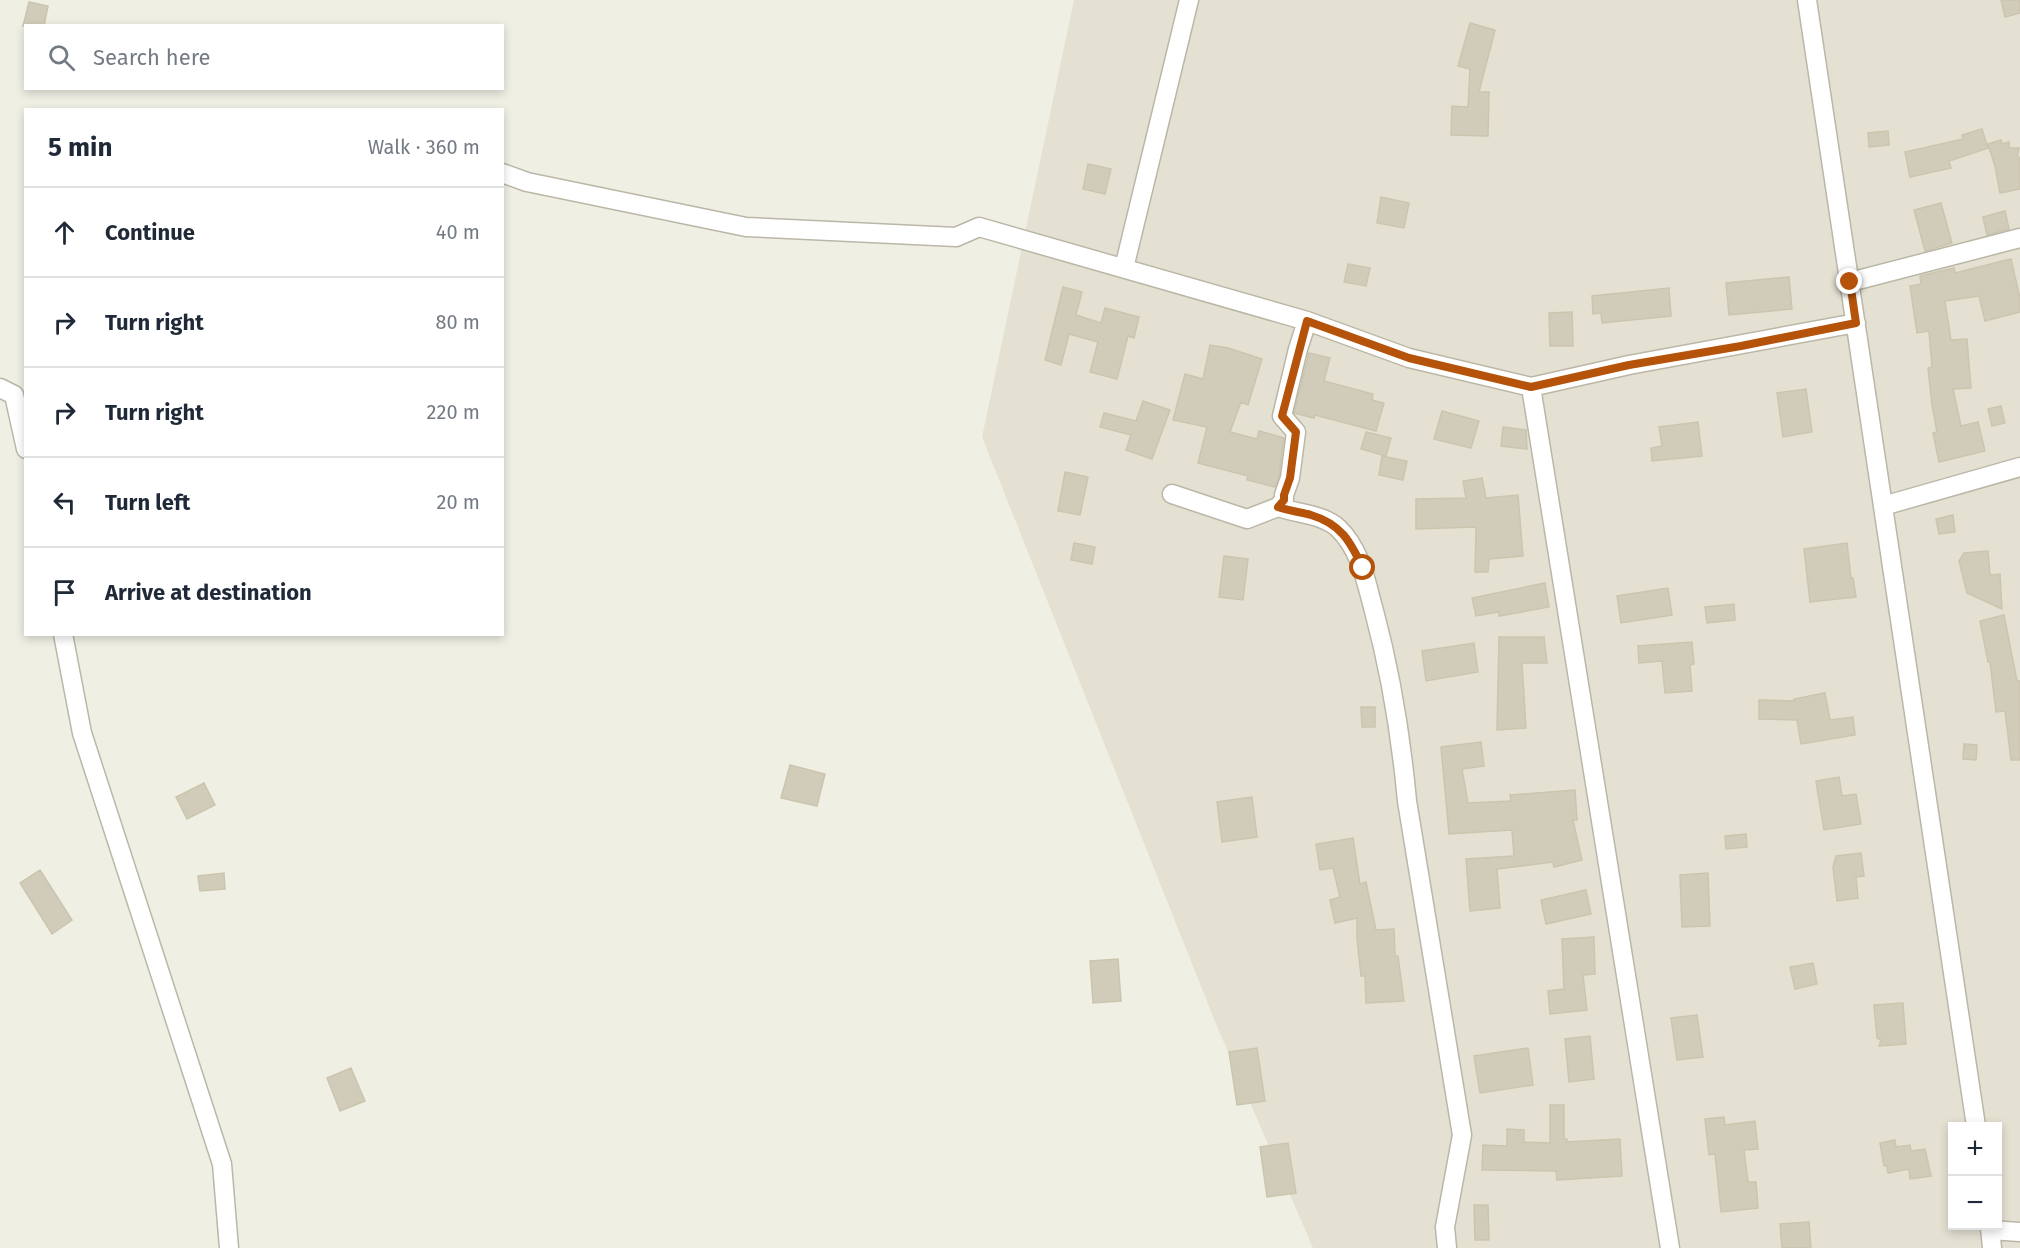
<!DOCTYPE html>
<meta charset="utf-8">
<style>
:root{--surface:#fff;--page:#f2f2f3;--text:#1f2937;--muted:#747a83;--line:#e0e1e3}
body{margin:0;font-family:"Fira Sans",sans-serif;background:var(--page);color:var(--text)}
.controls{position:absolute;right:18px;bottom:18px;display:grid;overflow:hidden;border-radius:0px;box-shadow:0 3px 9px #0003}
.controls button{width:54px;height:54px;display:grid;place-items:center;padding:0;border:0;border-bottom:2px solid var(--line);background:var(--surface);color:var(--text);font:30px sans-serif}
.stop{position:absolute;width:18px;height:18px;margin:-14px;border:4px solid #b45309;border-radius:50%;background:#fff}
.stop.end{background:#b45309;border-color:#fff;box-shadow:0 2px 6px #0008}
.list{margin:0;padding:0;list-style:none}
h2{display:flex;justify-content:space-between;align-items:center;height:78px;margin:0;padding:0 24px;font-size:26px}
h2 small{font-size:20px;font-weight:400;color:var(--muted)}
.list li{display:grid;grid-template-columns:39px 1fr auto;gap:18px;align-items:center;box-sizing:border-box;height:90px;padding:0 24px;border-top:2px solid var(--line)}
.list b{display:block;font-size:22px;white-space:nowrap}
.list em{font-size:20px;font-style:normal;color:var(--muted)}
.icon{flex:none;width:33px;height:33px;fill:none;stroke:currentColor;stroke-width:2;stroke-linecap:round;stroke-linejoin:round}
.map{position:relative;flex:none;width:2020px;height:1248px;overflow:hidden}
.search{position:absolute;background:var(--surface);box-shadow:0 3px 9px #0003;left:24px;top:24px;width:480px;height:66px;display:flex;align-items:center;gap:15px;box-sizing:border-box;padding:0 21px;border-radius:0px;color:var(--muted);font-size:22px}
.panel{position:absolute;background:var(--surface);box-shadow:0 3px 9px #0003;left:24px;top:108px;width:480px;height:528px;border-radius:0px}
.map>svg:first-child{display:block}
.residential{fill:#e4e1d2;fill-rule:evenodd}
.building{fill:#d1ccba;stroke:#cbc5ae;stroke-width:1.5}
.lines{fill:none;stroke-linecap:round;stroke-linejoin:round}
.street-casing{stroke:#bbb7a7;stroke-width:21}
.street{stroke:#fff;stroke-width:18}
.route{stroke:#b45309;stroke-width:8}
</style>
<div class="map">
<svg width="2020" height="1248" viewBox="0 0 2020 1248">
<rect width="100%" height="100%" fill="#f0efe4"/>
<path class="residential" d="M 1074,0 L 2020,0 L 2020,1248 L 1313,1248 L 1216,1024 L 982,437 ZM 1952,1126 L 1998,1126 L 1998,1226 L 1952,1226 Z"/>
<path class="building" d="M 2001,0 L 2020,0 L 2020,13 L 2005,17 Z
M 29,2 L 48,6 L 44,26 L 23,26 Z
M 1470,23 L 1495,30 L 1479,92 L 1489,92 L 1488,136 L 1451,135 L 1452,106 L 1468,107 L 1470,69 L 1458,66 Z
M 1982,129 L 1988,148 L 1949,161 L 1951,168 L 1910,177 L 1905,152 L 1963,139 L 1962,135 Z
M 1888,131 L 1889,145 L 1869,147 L 1868,133 Z
M 2001,140 L 2002,144 L 2009,142 L 2009,148 L 2019,148 L 2017,156 L 2020,158 L 2020,189 L 2000,193 L 1995,166 L 1988,144 Z
M 1088,164 L 1111,169 L 1105,194 L 1083,189 Z
M 1381,197 L 1409,203 L 1404,228 L 1377,223 Z
M 1941,203 L 1952,243 L 1925,251 L 1914,210 Z
M 2005,211 L 2009,229 L 1987,235 L 1983,217 Z
M 2011,259 L 2020,298 L 2020,312 L 1985,321 L 1979,296 L 1945,301 L 1951,340 L 1967,339 L 1971,388 L 1953,389 L 1961,426 L 1978,422 L 1985,451 L 1939,462 L 1933,433 L 1937,432 L 1932,405 L 1928,368 L 1932,367 L 1929,331 L 1917,333 L 1910,286 L 1921,284 L 1920,276 L 1954,268 L 1955,273 Z
M 1348,264 L 1370,268 L 1366,286 L 1344,282 Z
M 1789,277 L 1792,309 L 1729,315 L 1726,283 Z
M 1063,287 L 1082,292 L 1076,315 L 1101,323 L 1105,308 L 1139,317 L 1134,338 L 1128,336 L 1117,379 L 1090,372 L 1098,342 L 1069,334 L 1061,365 L 1045,360 Z
M 1669,288 L 1671,316 L 1602,323 L 1601,313 L 1593,314 L 1592,296 Z
M 1572,312 L 1573,346 L 1550,346 L 1549,313 Z
M 1210,345 L 1228,348 L 1262,359 L 1248,405 L 1241,402 L 1230,432 L 1257,439 L 1259,431 L 1284,438 L 1279,475 L 1275,487 L 1247,480 L 1248,476 L 1198,463 L 1207,427 L 1173,420 L 1185,374 L 1203,379 Z
M 1309,353 L 1330,358 L 1324,381 L 1373,394 L 1372,400 L 1384,403 L 1376,431 L 1315,415 L 1314,418 L 1294,413 Z
M 1806,389 L 1812,432 L 1783,437 L 1777,393 Z
M 1143,401 L 1170,410 L 1152,459 L 1126,450 L 1131,435 L 1100,427 L 1104,413 L 1136,421 Z
M 2001,406 L 2005,423 L 1992,426 L 1988,409 Z
M 1442,411 L 1479,421 L 1471,448 L 1434,439 Z
M 1698,422 L 1702,456 L 1652,461 L 1651,448 L 1662,446 L 1659,427 Z
M 1503,427 L 1526,430 L 1527,449 L 1501,446 Z
M 1366,432 L 1391,438 L 1386,456 L 1361,449 Z
M 1382,456 L 1407,461 L 1403,480 L 1379,475 Z
M 1065,472 L 1088,477 L 1080,515 L 1058,511 Z
M 1482,478 L 1486,498 L 1518,495 L 1523,556 L 1489,559 L 1488,572 L 1475,572 L 1476,527 L 1416,529 L 1416,499 L 1466,498 L 1463,481 Z
M 1953,515 L 1955,532 L 1939,534 L 1936,519 Z
M 1074,543 L 1095,547 L 1092,564 L 1071,560 Z
M 1847,543 L 1851,578 L 1853,578 L 1856,597 L 1810,602 L 1804,549 Z
M 1988,551 L 1990,575 L 2000,574 L 2002,609 L 1967,593 L 1959,561 L 1964,553 Z
M 1224,556 L 1248,559 L 1243,600 L 1219,597 Z
M 1545,583 L 1549,607 L 1499,616 L 1499,612 L 1476,616 L 1472,598 Z
M 1668,588 L 1672,615 L 1621,623 L 1617,596 Z
M 1734,604 L 1735,620 L 1707,623 L 1705,607 Z
M 2004,615 L 2017,681 L 2020,681 L 2020,760 L 2011,760 L 2005,711 L 1996,712 L 1990,662 L 1988,662 L 1980,621 Z
M 1499,637 L 1544,637 L 1547,663 L 1522,663 L 1526,728 L 1497,730 Z
M 1692,642 L 1694,664 L 1690,665 L 1692,691 L 1665,693 L 1662,661 L 1639,663 L 1638,646 Z
M 1474,643 L 1478,672 L 1426,681 L 1422,651 Z
M 1825,693 L 1830,720 L 1853,717 L 1855,735 L 1801,744 L 1797,720 L 1759,719 L 1759,700 L 1794,701 L 1794,699 Z
M 1361,707 L 1375,707 L 1375,727 L 1362,727 Z
M 1481,742 L 1484,766 L 1462,769 L 1468,803 L 1511,801 L 1510,795 L 1575,790 L 1577,820 L 1573,820 L 1582,860 L 1554,867 L 1553,862 L 1497,869 L 1500,908 L 1470,911 L 1466,859 L 1514,856 L 1512,830 L 1449,834 L 1441,747 Z
M 1964,744 L 1977,745 L 1976,760 L 1963,759 Z
M 790,765 L 825,774 L 817,806 L 781,798 Z
M 1839,777 L 1842,796 L 1856,794 L 1861,824 L 1824,830 L 1816,781 Z
M 204,783 L 215,805 L 187,819 L 176,797 Z
M 1252,797 L 1257,837 L 1222,842 L 1217,802 Z
M 1746,834 L 1747,847 L 1726,849 L 1725,836 Z
M 1353,838 L 1360,884 L 1366,882 L 1376,930 L 1394,929 L 1395,956 L 1398,956 L 1404,1001 L 1366,1003 L 1365,976 L 1361,976 L 1357,939 L 1357,918 L 1335,923 L 1330,900 L 1340,897 L 1333,868 L 1320,870 L 1316,844 Z
M 1861,853 L 1864,876 L 1856,877 L 1858,898 L 1837,901 L 1833,867 L 1836,856 Z
M 40,870 L 72,920 L 52,934 L 20,883 Z
M 224,873 L 225,889 L 200,891 L 198,876 Z
M 1708,873 L 1710,926 L 1682,927 L 1680,875 Z
M 1586,890 L 1591,914 L 1546,924 L 1541,900 Z
M 1594,937 L 1595,974 L 1583,975 L 1587,1010 L 1550,1014 L 1548,991 L 1564,989 L 1562,939 Z
M 1118,959 L 1121,1001 L 1093,1003 L 1090,961 Z
M 1813,963 L 1817,984 L 1795,989 L 1790,967 Z
M 1903,1003 L 1906,1044 L 1879,1046 L 1881,1040 L 1877,1038 L 1874,1005 Z
M 1697,1015 L 1703,1057 L 1677,1060 L 1671,1018 Z
M 1590,1036 L 1594,1079 L 1569,1082 L 1565,1039 Z
M 1257,1048 L 1265,1101 L 1237,1105 L 1229,1052 Z
M 1528,1048 L 1533,1085 L 1480,1093 L 1474,1056 Z
M 351,1068 L 365,1101 L 340,1111 L 327,1078 Z
M 1550,1105 L 1564,1105 L 1564,1139 L 1567,1139 L 1567,1142 L 1620,1139 L 1622,1176 L 1557,1180 L 1556,1171 L 1482,1170 L 1483,1145 L 1507,1146 L 1507,1129 L 1524,1130 L 1524,1142 L 1550,1143 Z
M 1724,1117 L 1725,1125 L 1755,1121 L 1758,1149 L 1744,1150 L 1748,1182 L 1756,1182 L 1758,1208 L 1721,1212 L 1715,1154 L 1709,1155 L 1705,1119 Z
M 1895,1140 L 1896,1147 L 1910,1145 L 1911,1151 L 1925,1149 L 1931,1176 L 1910,1179 L 1909,1169 L 1888,1173 L 1887,1166 L 1884,1166 L 1880,1143 Z
M 1288,1143 L 1296,1193 L 1267,1197 L 1260,1147 Z
M 1474,1205 L 1488,1205 L 1489,1240 L 1475,1240 Z
M 1809,1222 L 1811,1248 L 1782,1248 L 1780,1224 Z"/>
<g class="lines">
<g class="street-casing">
<path id="street" d="M 1807,0 L 1976,1126
M 502,173 L 527,182 L 746,227 L 956,237 L 979,227 L 1307,321 L 1409,358 L 1531,387 L 1629,365 L 1856,323
M 1124,268 L 1189,0
M 1850,282 L 2020,238
M 1307,321 L 1298,349 L 1282,416 L 1296,432 L 1290,478 L 1284,495 L 1284,500 L 1278,507 C 1297,514 1323,514 1338,528 C 1361,550 1366,582 1374,611 C 1391,674 1401,736 1407,801 L 1462,1135 L 1445,1227 L 1447,1248
M 1531,387 L 1670,1248
M 0,388 L 14,395 L 26,449
M 1172,494 L 1247,519 L 1278,507
M 1883,506 L 2020,467
M 63,634 L 82,733 L 222,1164 L 229,1248
M 1990,1226 L 1992,1248
M 1990,1230 L 2020,1232"/>
</g>
<use href="#street" class="street"/>
</g>
<g class="lines">
<path class="route" d="M 1363,568 C 1350,541 1341,524 1311,515 C 1300,512 1289,511 1278,507 L 1284,500 L 1284,495 L 1290,478 L 1296,432 L 1282,416 L 1307,321 L 1409,358 L 1531,387 L 1629,365 L 1741,346 L 1856,323 L 1850,282"/>
</g>
</svg>
<div class="controls">
<button>+</button>
<button>−</button>
</div>
<div class="stop" style="left:1363px;top:568px"></div>
<div class="stop end" style="left:1850px;top:282px"></div>
<div class="search"><svg class="icon" aria-label="search" viewBox="0 0 24 24"><circle cx="10" cy="10" r="6"/><path d="M15 15l6 6"/></svg>Search here</div>
<section class="panel">
<h2>5 min<small>Walk · 360 m</small></h2>
<ul class="list">
<li><svg class="icon" aria-label="ahead" viewBox="0 0 24 24"><path d="M12 20V5M6 11l6-6 6 6"/></svg><div><b>Continue</b></div><em>40 m</em></li>
<li><svg class="icon" aria-label="right" viewBox="0 0 24 24"><path d="M7 20v-9h11M14 6l5 5-5 5"/></svg><div><b>Turn right</b></div><em>80 m</em></li>
<li><svg class="icon" aria-label="right" viewBox="0 0 24 24"><path d="M7 20v-9h11M14 6l5 5-5 5"/></svg><div><b>Turn right</b></div><em>220 m</em></li>
<li><svg class="icon" aria-label="left" viewBox="0 0 24 24"><path d="M17 20v-9H6M10 6l-5 5 5 5"/></svg><div><b>Turn left</b></div><em>20 m</em></li>
<li><svg class="icon" aria-label="arrive" viewBox="0 0 24 24"><path d="M6 21V4h12l-3 4 3 4H6"/></svg><div><b>Arrive at destination</b></div></li>
</ul>
</section>
</div>
